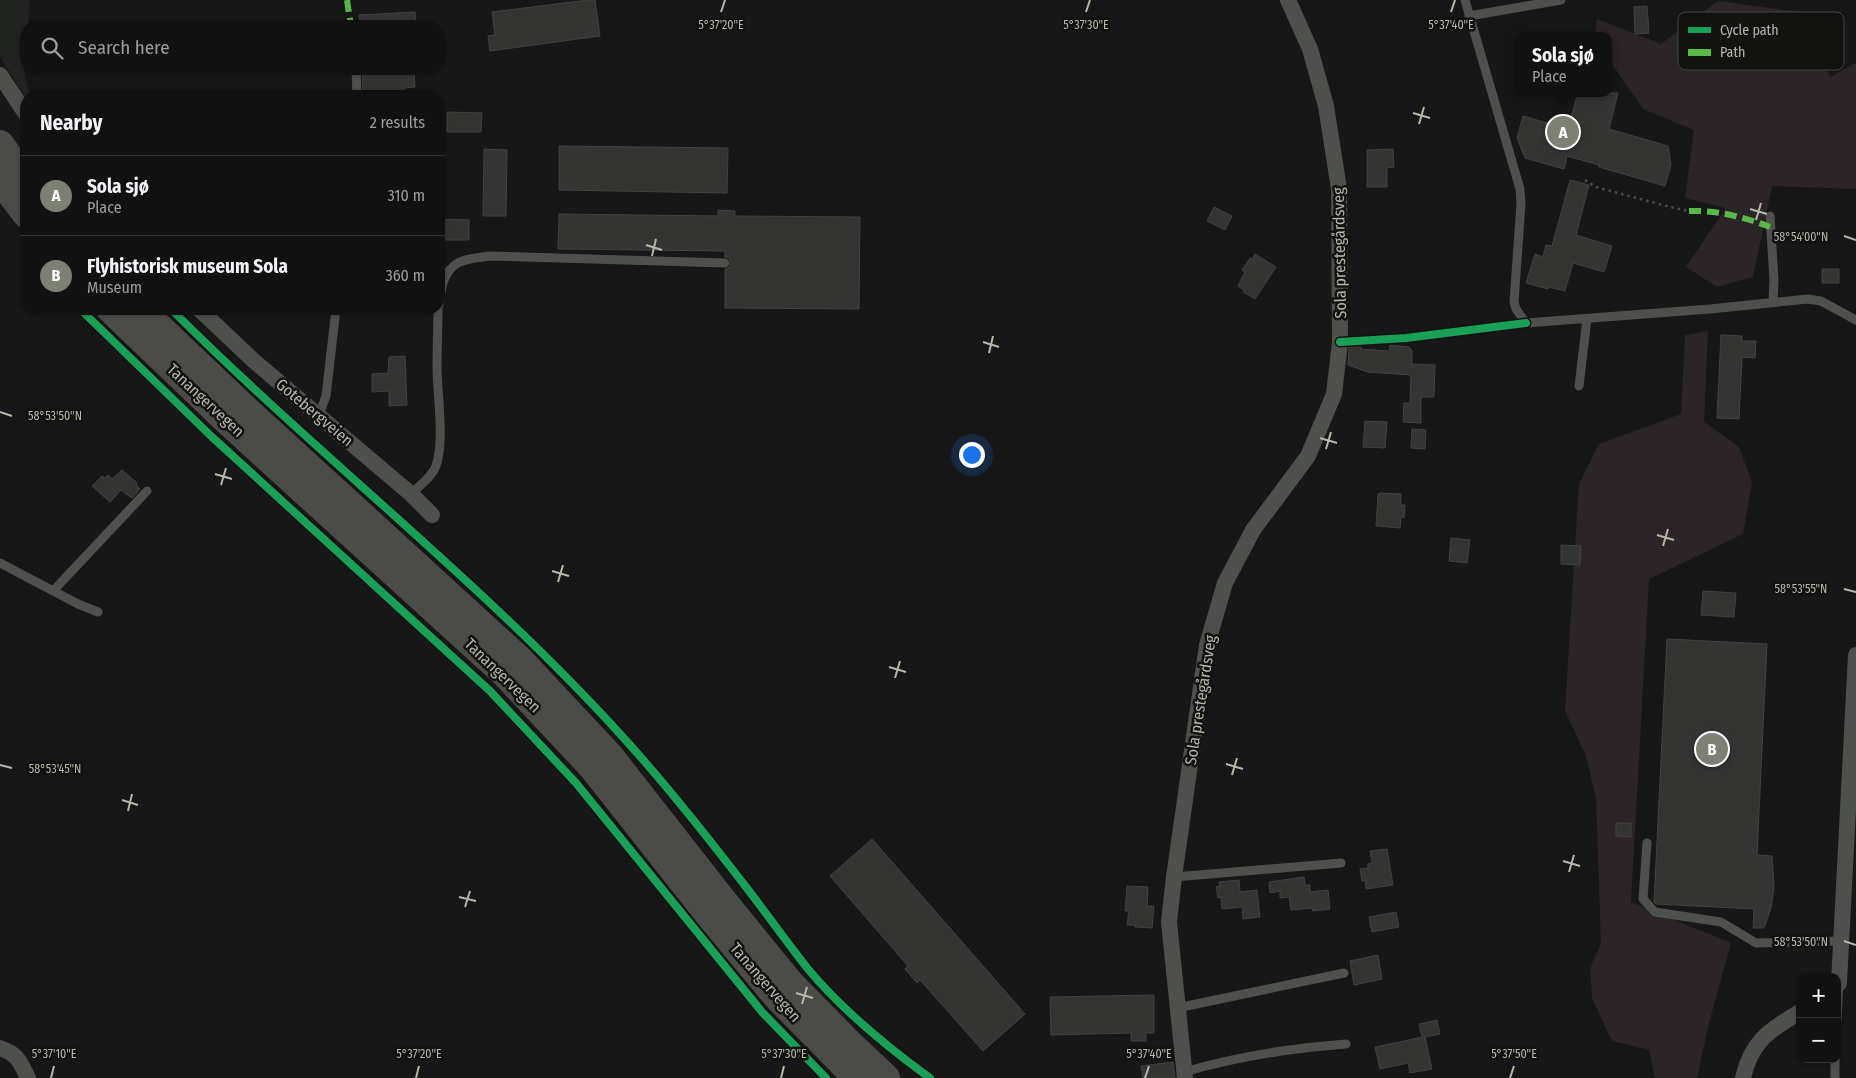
<!DOCTYPE html>
<meta charset="utf-8">
<style>
:root{--surface:#111;--page:#1e1f1f;--text:#f1f3f6;--muted:#9c9d9f;--line:#303131;--accent:#7d8075}
body{margin:0;font-family:"Fira Sans Condensed",sans-serif;background:var(--page);color:var(--text)}
.controls{position:absolute;right:15px;bottom:15px;display:grid;overflow:hidden;border-radius:10px;box-shadow:0 1px 4px #0004}
.controls button{width:45px;height:45px;display:grid;place-items:center;padding:0;border:0;border-bottom:1px solid var(--line);background:var(--surface);color:var(--text);font:25px sans-serif}
.you{position:absolute;left:971px;top:454px;width:18px;height:18px;margin:-12px;border:4px solid #fff;border-radius:50%;background:#1a73e8;box-shadow:0 0 0 8px #1a73e833}
.badge{display:grid;place-items:center;width:32px;height:32px;border-radius:50%;background:var(--accent);color:#fff;font-size:16px;font-weight:700}
.pin{position:absolute;translate:-50% -50%;border:2px solid #fff;box-shadow:0 1px 5px #0006}
.popup{position:absolute;left:1514px;top:32px;width:98px;height:65px;box-sizing:border-box;display:grid;place-content:center;border-radius:10px;background:var(--surface);filter:drop-shadow(0 1px 4px #0005);font-size:16px;white-space:nowrap;color:var(--muted)}
.popup b{font-size:19px;color:var(--text)}
.popup::after{content:'';position:absolute;left:50%;top:100%;margin-left:-10px;border:10px solid transparent;border-top-color:var(--surface)}
.list{margin:0;padding:0;list-style:none}
h2{display:flex;justify-content:space-between;align-items:center;height:65px;margin:0;padding:0 20px;font-size:21px}
h2 small{font-size:16px;font-weight:400;color:var(--muted)}
.list li{display:grid;grid-template-columns:32px 1fr auto;gap:15px;align-items:center;box-sizing:border-box;height:80px;padding:0 20px;border-top:1px solid var(--line)}
.list b{display:block;font-size:19px;white-space:nowrap}
.list p{margin:0;font-size:16px;white-space:nowrap;color:var(--muted)}
.list em{font-size:16px;font-style:normal;color:var(--muted)}
.icon{flex:none;width:28px;height:28px;fill:none;stroke:currentColor;stroke-width:2;stroke-linecap:round;stroke-linejoin:round}
.map{position:relative;flex:none;width:1856px;height:1078px;overflow:hidden}
.search{position:absolute;background:var(--surface);box-shadow:0 1px 4px #0004;left:20px;top:20px;width:425px;height:55px;display:flex;align-items:center;gap:12px;box-sizing:border-box;padding:0 18px;border-radius:20px;color:var(--muted);font-size:19px}
.panel{position:absolute;background:var(--surface);box-shadow:0 1px 4px #0004;left:20px;top:90px;width:425px;height:225px;border-radius:20px}
.map>svg:first-child{display:block}
.built{fill:#212321}
.green{fill:#2d2427}
.building{fill:#343533;stroke:#42433f}
.lines{fill:none;stroke-linecap:round;stroke-linejoin:round}
.path{stroke:#4a4b47;stroke-width:2.5;stroke-dasharray:2.5 4;stroke-linecap:butt}
.service{stroke:#4e504b;stroke-width:9}
.minor{stroke:#4e504b;stroke-width:16}
.trunk{stroke:#4b4c48;stroke-width:28}
.quiet{stroke:#58b947;stroke-width:6;stroke-dasharray:12 6;stroke-linecap:butt}
.cycleway-casing{stroke:#121311;stroke-width:11}
.cycleway{stroke:#1a9f57;stroke-width:8}
.ticks{fill:none;stroke:#b4b8a8;stroke-width:2}
.labels{text-anchor:middle;stroke-width:5;stroke-linejoin:round;paint-order:stroke}
.street-label{font-size:16px;fill:#b4b8a8;stroke:#121311}
.key{fill:#121311;stroke:#43453e;stroke-width:1}
.key-label{font-size:14px;fill:#b4b8a8}
.ticks-label{font-size:12px;text-anchor:middle;fill:#b4b8a8;stroke:#121311;stroke-width:5;stroke-linejoin:round;paint-order:stroke}
</style>
<div class="map">
<svg width="1856" height="1078" viewBox="0 0 1856 1078">
<rect width="100%" height="100%" fill="#171717"/>
<path class="built" d="M 0,0 L 30,0 L 24,71 L 30,96 L 26,96 L 26,99 L 0,56 Z"/>
<path class="green" d="M 1718,1 L 1800,12 L 1830,77 L 1856,63 L 1856,189 L 1772,186 L 1753,277 L 1717,287 L 1686,267 L 1726,208 L 1685,198 L 1694,130 L 1643,109 L 1608,58 L 1608,36 L 1595,36 L 1597,19 L 1661,44 Z
M 1708,331 L 1704,422 L 1739,447 L 1752,482 L 1743,534 L 1649,579 L 1631,902 L 1731,943 L 1709,1023 L 1697,1078 L 1655,1078 L 1649,1050 L 1612,1041 L 1592,998 L 1590,968 L 1601,944 L 1596,799 L 1586,756 L 1565,711 L 1579,484 L 1599,444 L 1681,414 L 1685,335 Z"/>
<path class="building" d="M 588,0 L 595,0 L 600,36 L 490,51 L 488,36 L 495,35 L 492,12 Z
M 1647,6 L 1649,33 L 1635,34 L 1634,7 Z
M 415,12 L 416,26 L 360,26 L 359,15 Z
M 373,69 L 414,69 L 415,87 L 404,88 L 404,96 L 363,95 L 362,70 Z
M 1578,93 L 1618,93 L 1609,129 L 1668,146 L 1671,165 L 1665,186 L 1599,167 L 1599,165 L 1567,156 L 1564,169 L 1525,158 L 1517,138 L 1523,116 L 1568,129 Z
M 447,112 L 482,113 L 481,132 L 447,132 Z
M 559,146 L 728,148 L 727,193 L 559,190 Z
M 484,149 L 507,150 L 506,216 L 483,216 Z
M 1393,149 L 1394,167 L 1387,168 L 1387,187 L 1367,187 L 1367,150 Z
M 1570,180 L 1589,185 L 1576,235 L 1612,246 L 1604,272 L 1573,263 L 1565,291 L 1549,287 L 1548,289 L 1526,283 L 1535,254 L 1543,257 L 1546,245 L 1552,246 Z
M 1214,207 L 1232,216 L 1225,230 L 1207,221 Z
M 718,210 L 735,211 L 735,216 L 860,217 L 859,309 L 725,308 L 725,269 L 730,267 L 731,263 L 729,258 L 725,257 L 725,251 L 558,249 L 559,214 L 718,216 Z
M 439,219 L 469,220 L 469,240 L 439,240 Z
M 1255,254 L 1276,267 L 1255,299 L 1243,292 L 1244,290 L 1238,286 L 1245,272 L 1242,270 L 1250,258 L 1252,259 Z
M 1822,269 L 1839,269 L 1839,283 L 1822,283 Z
M 1721,335 L 1742,336 L 1742,341 L 1756,341 L 1755,358 L 1742,357 L 1739,419 L 1717,418 Z
M 1390,345 L 1409,347 L 1412,350 L 1412,364 L 1435,365 L 1434,397 L 1421,397 L 1421,423 L 1403,422 L 1404,403 L 1410,403 L 1411,375 L 1368,372 L 1348,365 L 1349,347 L 1361,347 L 1361,349 L 1389,351 Z
M 405,356 L 407,405 L 389,406 L 389,391 L 372,392 L 372,374 L 388,373 L 389,357 Z
M 1365,421 L 1387,422 L 1385,448 L 1363,447 Z
M 1412,429 L 1426,430 L 1425,449 L 1411,448 Z
M 122,470 L 137,483 L 136,485 L 140,489 L 132,498 L 121,490 L 110,502 L 92,486 L 102,476 L 105,478 L 108,475 L 112,479 Z
M 1381,493 L 1401,494 L 1401,505 L 1405,505 L 1404,518 L 1401,517 L 1400,528 L 1376,526 L 1378,494 Z
M 1451,538 L 1470,540 L 1467,563 L 1449,561 Z
M 1561,545 L 1581,546 L 1580,565 L 1561,564 Z
M 1703,591 L 1736,593 L 1734,617 L 1701,615 Z
M 1667,639 L 1767,644 L 1757,855 L 1772,856 L 1774,887 L 1771,908 L 1764,928 L 1753,928 L 1754,909 L 1656,904 L 1654,902 Z
M 1616,823 L 1631,823 L 1631,837 L 1616,836 Z
M 872,839 L 1025,1014 L 983,1051 L 920,980 L 917,983 L 905,969 L 908,966 L 830,876 Z
M 1387,849 L 1393,885 L 1366,889 L 1365,880 L 1362,881 L 1360,869 L 1368,868 L 1368,864 L 1372,863 L 1370,851 Z
M 1304,877 L 1305,885 L 1310,885 L 1310,892 L 1328,890 L 1330,909 L 1313,911 L 1312,908 L 1291,910 L 1289,897 L 1280,898 L 1280,891 L 1270,893 L 1269,882 Z
M 1239,880 L 1240,892 L 1257,890 L 1260,917 L 1243,919 L 1242,907 L 1222,909 L 1221,897 L 1218,898 L 1216,887 L 1220,886 L 1219,882 Z
M 1127,886 L 1148,887 L 1147,906 L 1154,906 L 1152,928 L 1135,927 L 1135,925 L 1127,925 L 1129,911 L 1125,911 Z
M 1396,912 L 1399,927 L 1372,932 L 1369,917 Z
M 1378,955 L 1382,979 L 1354,985 L 1350,961 Z
M 1154,995 L 1154,1033 L 1146,1033 L 1146,1041 L 1131,1041 L 1131,1033 L 1051,1035 L 1050,997 Z
M 1437,1020 L 1440,1034 L 1425,1037 L 1432,1069 L 1410,1073 L 1408,1063 L 1380,1069 L 1375,1047 L 1423,1037 L 1422,1037 L 1419,1024 Z
M 1173,1062 L 1175,1078 L 1143,1078 L 1141,1066 Z"/>
<g class="lines">
<path class="path" d="M 1585,180 L 1596,187 L 1670,207 L 1689,211"/>
<path class="service" d="M 1465,0 L 1520,189 L 1521,204 L 1514,302 L 1516,309 L 1526,323 L 1710,309 L 1808,299 L 1821,301 L 1856,320
M 1469,16 L 1561,0
M 356,69 L 357,96
M 1770,216 L 1774,280 L 1773,302
M 439,305 C 441,290 443,271 458,263 C 466,258 480,258 489,256 L 725,263
M 1579,386 L 1587,319
M 319,415 L 326,396 L 336,309
M 411,494 C 419,486 432,477 436,466 C 445,440 437,394 437,366 C 437,347 438,328 438,309
M 0,563 L 78,604 L 98,612
M 53,591 L 147,491
M 1647,843 L 1643,899 L 1655,912 L 1721,922 L 1756,943 L 1842,941
M 1174,877 L 1341,863
M 1177,1008 L 1344,973
M 1837,1020 L 1839,983
M 1184,1072 C 1236,1057 1292,1048 1346,1044
M 1835,1078 L 1835,1059"/>
<path class="minor" d="M 0,75 L 26,114
M 199,309 L 254,361 L 411,494 L 432,515
M 1837,984 L 1839,983 L 1856,655
M 0,1048 C 18,1054 20,1062 28,1078
M 1185,1078 L 1169,922 L 1174,877 L 1207,645 L 1225,583 L 1253,530 L 1308,456 L 1334,394 L 1340,342 L 1339,189 L 1326,106 L 1310,49 L 1288,0
M 1743,1078 C 1751,1042 1769,1030 1800,1012"/>
<path class="trunk" d="M 0,144 L 26,180
M 0,180 L 26,214
M 110,309 L 227,421 L 506,675 L 593,768 L 709,915 L 777,997 L 857,1078
M 140,309 L 241,405 L 520,660 L 609,755 L 724,902 L 791,984 L 850,1044 L 886,1078"/>
<path class="quiet" d="M 347,0 L 351,26
M 1689,211 C 1717,210 1744,217 1770,227"/>
<g class="cycleway-casing">
<path id="cycleway" d="M 80,309 L 212,437 L 490,691 L 576,783 L 762,1012 L 826,1078
M 171,309 C 317,455 482,582 621,735 C 665,783 706,835 746,887 C 767,914 787,943 808,969 C 843,1011 886,1046 930,1078
M 1340,342 L 1406,338 L 1526,323"/>
</g>
<use href="#cycleway" class="cycleway"/>
</g>
<path class="ticks" d="M 721,12 L 725,0M 1086,12 L 1090,0M 1451,12 L 1455,0M 1413,113 L 1430,118M 1419,124 L 1424,107M 1750,209 L 1767,214M 1756,220 L 1761,203M 1844,236 L 1856,240M 646,245 L 662,250M 652,256 L 656,239M 983,342 L 999,347M 989,353 L 993,336M 0,412 L 12,416M 1320,438 L 1337,443M 1326,449 L 1331,432M 215,474 L 232,479M 221,485 L 226,468M 1657,535 L 1674,540M 1663,546 L 1668,529M 552,571 L 569,576M 558,582 L 563,565M 1844,589 L 1856,592M 889,667 L 906,672M 895,678 L 900,661M 1226,764 L 1243,769M 0,765 L 12,768M 1232,775 L 1237,758M 122,800 L 138,805M 128,811 L 132,794M 1563,861 L 1580,866M 1569,872 L 1574,855M 459,897 L 476,901M 465,907 L 470,891M 1844,941 L 1856,945M 796,993 L 813,998M 802,1004 L 807,987M 51,1078 L 54,1066M 416,1078 L 419,1066M 781,1078 L 784,1066M 1145,1078 L 1149,1066M 1510,1078 L 1514,1066"/>
<g class="labels">
<g class="street-label">
<text transform="translate(1339 253) rotate(-91)" y="6">Sola prestegårdsveg</text>
<text transform="translate(206 400) rotate(43)" y="6">Tanangervegen</text>
<text transform="translate(315 412) rotate(40)" y="6">Gotebergveien</text>
<text transform="translate(503 675) rotate(44)" y="6">Tanangervegen</text>
<text transform="translate(1200 700) rotate(-81)" y="6">Sola prestegårdsveg</text>
<text transform="translate(766 982) rotate(49)" y="6">Tanangervegen</text>
</g>
</g>
<rect x="1678" y="12" width="166" height="58" rx="8" class="key"/>
<rect x="1688" y="27" width="23" height="6" fill="#1a9f57"/>
<rect x="1688" y="49" width="23" height="7" fill="#58b947"/>
<g class="key-label">
<text x="1720" y="35">Cycle path</text>
<text x="1720" y="57">Path</text>
</g>
<g class="ticks-label">
<text x="721" y="29">5°37'20"E</text>
<text x="1086" y="29">5°37'30"E</text>
<text x="1451" y="29">5°37'40"E</text>
<text x="1801" y="241">58°54'00"N</text>
<text x="55" y="420">58°53'50"N</text>
<text x="1801" y="593">58°53'55"N</text>
<text x="55" y="773">58°53'45"N</text>
<text x="1801" y="946">58°53'50"N</text>
<text x="54" y="1058">5°37'10"E</text>
<text x="419" y="1058">5°37'20"E</text>
<text x="784" y="1058">5°37'30"E</text>
<text x="1149" y="1058">5°37'40"E</text>
<text x="1514" y="1058">5°37'50"E</text>
</g>
</svg>
<div class="controls">
<button>+</button>
<button>−</button>
</div>
<div class="you"></div>
<div class="pin badge" style="left:1563px;top:132px">A</div>
<div class="popup"><b>Sola sjø</b>Place</div>
<div class="pin badge" style="left:1712px;top:749px">B</div>
<div class="search"><svg class="icon" aria-label="search" viewBox="0 0 24 24"><circle cx="10" cy="10" r="6"/><path d="M15 15l6 6"/></svg>Search here</div>
<section class="panel">
<h2>Nearby<small>2 results</small></h2>
<ul class="list">
<li><span class="badge">A</span><div><b>Sola sjø</b><p>Place</p></div><em>310 m</em></li>
<li><span class="badge">B</span><div><b>Flyhistorisk museum Sola</b><p>Museum</p></div><em>360 m</em></li>
</ul>
</section>
</div>
